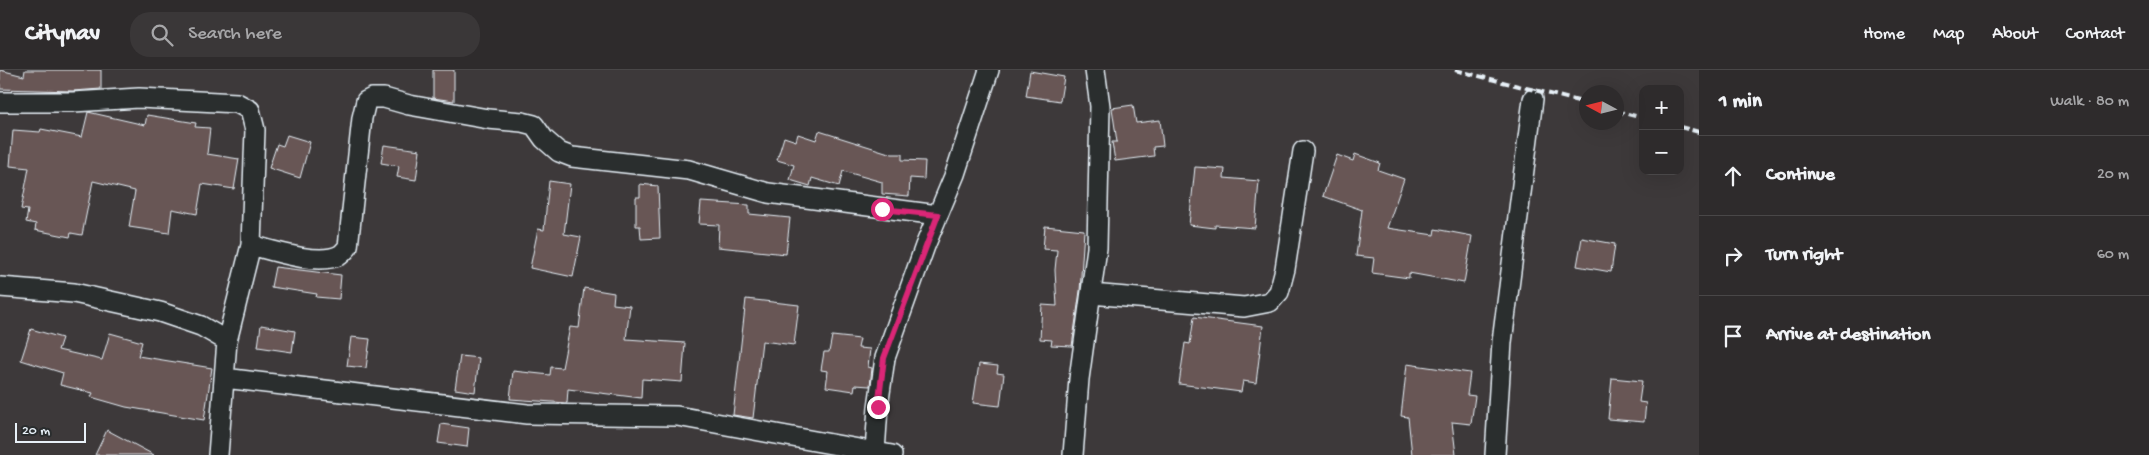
<!DOCTYPE html>
<meta charset="utf-8">
<style>
:root{--surface:#2e2b2c;--page:#3a3738;--text:#f1f3f6;--muted:#a7a7a9;--line:#494748}
body{margin:0;font-family:"Gochi Hand",sans-serif;background:var(--page);color:var(--text)}
.controls{position:absolute;right:15px;top:15px;display:grid;overflow:hidden;border-radius:10px;box-shadow:0 5px 20px #0002}
.controls button{width:45px;height:45px;display:grid;place-items:center;padding:0;border:0;border-bottom:1px solid var(--line);background:var(--surface);color:var(--text);font:25px sans-serif}
.compass{position:absolute;left:1579px;top:15px;width:45px;height:45px;border-radius:50%;background:var(--surface);box-shadow:0 5px 20px #0002;rotate:277deg}
.scale{position:absolute;left:15px;bottom:12px;width:71px;box-sizing:border-box;padding-left:5px;border:2px solid #e8f1f8;border-top:0;font-size:14px;line-height:18px;white-space:nowrap;color:#e8f1f8;-webkit-text-stroke:4px #2a2d2e;paint-order:stroke}
.stop{position:absolute;width:15px;height:15px;margin:-11px;border:4px solid #db2777;border-radius:50%;background:#fff}
.stop.end{background:#db2777;border-color:#fff;box-shadow:0 1px 5px #0008}
.list{margin:0;padding:0;list-style:none}
h2{display:flex;justify-content:space-between;align-items:center;height:65px;margin:0;padding:0 20px;font-size:21px}
h2 small{font-size:16px;font-weight:400;color:var(--muted)}
.list li{display:grid;grid-template-columns:32px 1fr auto;gap:15px;align-items:center;box-sizing:border-box;height:80px;padding:0 20px;border-top:1px solid var(--line)}
.list b{display:block;font-size:19px;white-space:nowrap}
.list em{font-size:16px;font-style:normal;color:var(--muted)}
.icon{flex:none;width:28px;height:28px;fill:none;stroke:currentColor;stroke-width:2;stroke-linecap:round;stroke-linejoin:round}
.map{position:relative;flex:none;width:1699px;height:385px;overflow:hidden}
header{display:flex;align-items:center;gap:30px;box-sizing:border-box;height:70px;padding:0 25px;background:var(--surface);border-bottom:1px solid var(--line)}
header strong{font-size:24px}
nav{display:flex;gap:28px;margin-inline-start:auto;font-size:18px}
.search{width:350px;height:45px;background:var(--page);display:flex;align-items:center;gap:12px;box-sizing:border-box;padding:0 18px;border-radius:20px;color:var(--muted);font-size:19px}
main{display:flex}
aside{flex:1;background:var(--surface)}
.map>svg:first-child{display:block}
.building{fill:#685655;stroke:#e8f1f8}
.lines{fill:none;stroke-linecap:round;stroke-linejoin:round}
.minor-casing{stroke:#e8f1f8;stroke-width:22}
.minor{stroke:#2a2d2e;stroke-width:19}
.rail{stroke:#e8f1f8;stroke-width:4;stroke-dasharray:8 4;stroke-linecap:butt}
.route{stroke:#db2777;stroke-width:6}
</style>
<header>
<strong>Citynav</strong>
<div class="search"><svg class="icon" aria-label="search" viewBox="0 0 24 24"><circle cx="10" cy="10" r="6"/><path d="M15 15l6 6"/></svg>Search here</div>
<nav><a>Home</a><a>Map</a><a>About</a><a>Contact</a></nav>
</header>
<main>
<div class="map">
<svg width="1699" height="385" viewBox="0 0 1699 385">
<rect width="100%" height="100%" fill="#3d393a"/>
<filter id="ink" filterUnits="userSpaceOnUse"><feTurbulence type="fractalNoise" baseFrequency=".02" numOctaves="2"/><feDisplacementMap in="SourceGraphic" scale="10" xChannelSelector="R" yChannelSelector="G"/><feConvolveMatrix kernelMatrix="1 2 1 2 8 2 1 2 1" color-interpolation-filters="sRGB"/></filter>
<g filter="url(#ink)">
<path class="building" d="M 0,0 L 24,6 L 25,0 L 101,0 L 101,19 L 73,21 L 0,19 Z
M 433,0 L 454,0 L 454,31 L 433,28 Z
M 1030,1 L 1064,7 L 1060,31 L 1026,26 Z
M 1133,35 L 1136,53 L 1160,50 L 1163,76 L 1153,77 L 1154,86 L 1115,91 L 1112,72 L 1117,72 L 1112,38 Z
M 88,42 L 145,55 L 147,45 L 196,53 L 195,57 L 210,58 L 207,84 L 239,89 L 234,119 L 202,114 L 197,144 L 172,139 L 169,163 L 129,157 L 135,121 L 93,111 L 82,165 L 71,163 L 70,167 L 35,160 L 36,154 L 26,152 L 28,140 L 21,139 L 29,98 L 10,96 L 13,60 L 40,62 L 41,59 L 82,67 Z
M 819,61 L 892,84 L 902,84 L 902,90 L 925,91 L 924,109 L 910,108 L 909,126 L 882,124 L 882,112 L 843,101 L 839,116 L 812,108 L 810,116 L 790,110 L 794,95 L 777,90 L 784,67 L 796,71 L 798,64 L 816,70 Z
M 287,65 L 310,72 L 300,108 L 269,98 L 277,74 L 283,76 Z
M 384,75 L 420,80 L 416,110 L 397,107 L 399,96 L 381,93 Z
M 1355,84 L 1380,93 L 1378,100 L 1404,109 L 1387,158 L 1434,165 L 1435,159 L 1472,166 L 1464,213 L 1409,203 L 1409,208 L 1372,203 L 1374,188 L 1356,186 L 1362,140 L 1323,126 L 1337,85 L 1353,91 Z
M 1195,97 L 1225,99 L 1224,108 L 1259,111 L 1255,158 L 1215,155 L 1215,158 L 1189,155 Z
M 549,111 L 570,114 L 564,164 L 581,167 L 573,207 L 530,198 L 538,159 L 544,160 Z
M 640,114 L 658,116 L 660,168 L 641,169 L 640,156 L 636,156 L 636,127 L 640,127 Z
M 701,132 L 749,135 L 749,144 L 790,148 L 786,184 L 718,177 L 719,155 L 699,154 Z
M 1045,156 L 1084,160 L 1080,221 L 1072,276 L 1051,275 L 1052,270 L 1040,269 L 1042,235 L 1057,236 L 1055,200 L 1057,180 L 1043,179 Z
M 1582,168 L 1615,174 L 1611,202 L 1577,196 Z
M 275,197 L 341,205 L 339,229 L 316,227 L 317,224 L 271,217 Z
M 584,218 L 614,223 L 613,234 L 630,236 L 626,269 L 685,273 L 682,312 L 642,309 L 641,328 L 568,319 L 567,333 L 510,329 L 513,301 L 550,305 L 551,297 L 562,298 L 570,257 L 579,258 Z
M 746,229 L 799,235 L 794,275 L 762,271 L 753,348 L 733,345 Z
M 1194,247 L 1263,256 L 1256,313 L 1243,311 L 1241,322 L 1179,314 L 1185,273 L 1190,274 Z
M 261,255 L 295,261 L 292,282 L 258,277 Z
M 31,259 L 62,268 L 58,280 L 102,290 L 110,263 L 142,272 L 138,286 L 212,298 L 204,350 L 126,337 L 91,327 L 93,323 L 60,315 L 63,303 L 21,290 Z
M 832,266 L 860,269 L 858,278 L 870,279 L 868,297 L 872,298 L 870,316 L 855,315 L 854,321 L 826,317 L 828,301 L 821,300 L 824,282 L 829,282 Z
M 351,267 L 370,269 L 366,298 L 347,296 Z
M 460,286 L 479,288 L 475,322 L 455,319 Z
M 979,294 L 998,296 L 997,303 L 1004,304 L 1000,336 L 973,333 Z
M 1407,294 L 1470,303 L 1467,325 L 1475,326 L 1471,354 L 1452,352 L 1456,385 L 1412,385 L 1408,347 L 1401,346 Z
M 1612,308 L 1642,311 L 1639,332 L 1646,333 L 1644,352 L 1608,349 Z
M 441,354 L 469,358 L 467,377 L 438,373 Z
M 107,360 L 154,385 L 95,385 Z"/>
<g class="lines">
<g class="minor-casing">
<path id="minor" d="M 0,32 L 73,32 L 139,28 L 237,33 L 250,40 L 255,60 L 251,175 L 227,271
M 251,175 C 273,181 319,196 340,185 C 343,183 346,179 348,177 L 362,48 L 366,31 L 372,28 L 384,28 L 409,35 L 488,49 L 522,52 L 534,55 L 544,69 L 559,82 L 572,87 L 689,100 L 768,123 L 938,145
M 0,217 L 74,223 L 160,242 L 201,256 L 227,271 L 218,385
M 1091,224 L 1244,237 L 1270,232 L 1279,222 L 1285,199 L 1303,81
M 224,308 L 527,344 L 677,346 L 892,385
M 875,382 L 878,337 L 885,288 L 925,176 L 955,104 L 989,0
M 1073,385 L 1079,309 L 1097,178 L 1100,36 L 1095,0
M 1495,385 L 1502,272 L 1533,29"/>
</g>
<use href="#minor" class="minor"/>
<path class="rail" d="M 1455,0 L 1586,33
M 1616,41 L 1643,48
M 1680,57 L 1699,62"/>
</g>
</g>
<g class="lines" filter="url(#ink)">
<path class="route" d="M 878,337 L 884,288 L 938,145 L 882,139"/>
</g>
</svg>
<div class="controls">
<button>+</button>
<button>−</button>
</div>
<svg class="compass" viewBox="-18 -18 36 36"><path d="M0-13l5 13h-10z" fill="#e53935"/><path d="M0 13l5-13h-10z" fill="#a7a7a9"/></svg>
<div class="scale">20 m</div>
<div class="stop" style="left:882px;top:139px"></div>
<div class="stop end" style="left:878px;top:337px"></div>
</div>
<aside>
<h2>1 min<small>Walk · 80 m</small></h2>
<ul class="list">
<li><svg class="icon" aria-label="ahead" viewBox="0 0 24 24"><path d="M12 20V5M6 11l6-6 6 6"/></svg><div><b>Continue</b></div><em>20 m</em></li>
<li><svg class="icon" aria-label="right" viewBox="0 0 24 24"><path d="M7 20v-9h11M14 6l5 5-5 5"/></svg><div><b>Turn right</b></div><em>60 m</em></li>
<li><svg class="icon" aria-label="arrive" viewBox="0 0 24 24"><path d="M6 21V4h12l-3 4 3 4H6"/></svg><div><b>Arrive at destination</b></div></li>
</ul>
</aside>
</main>
